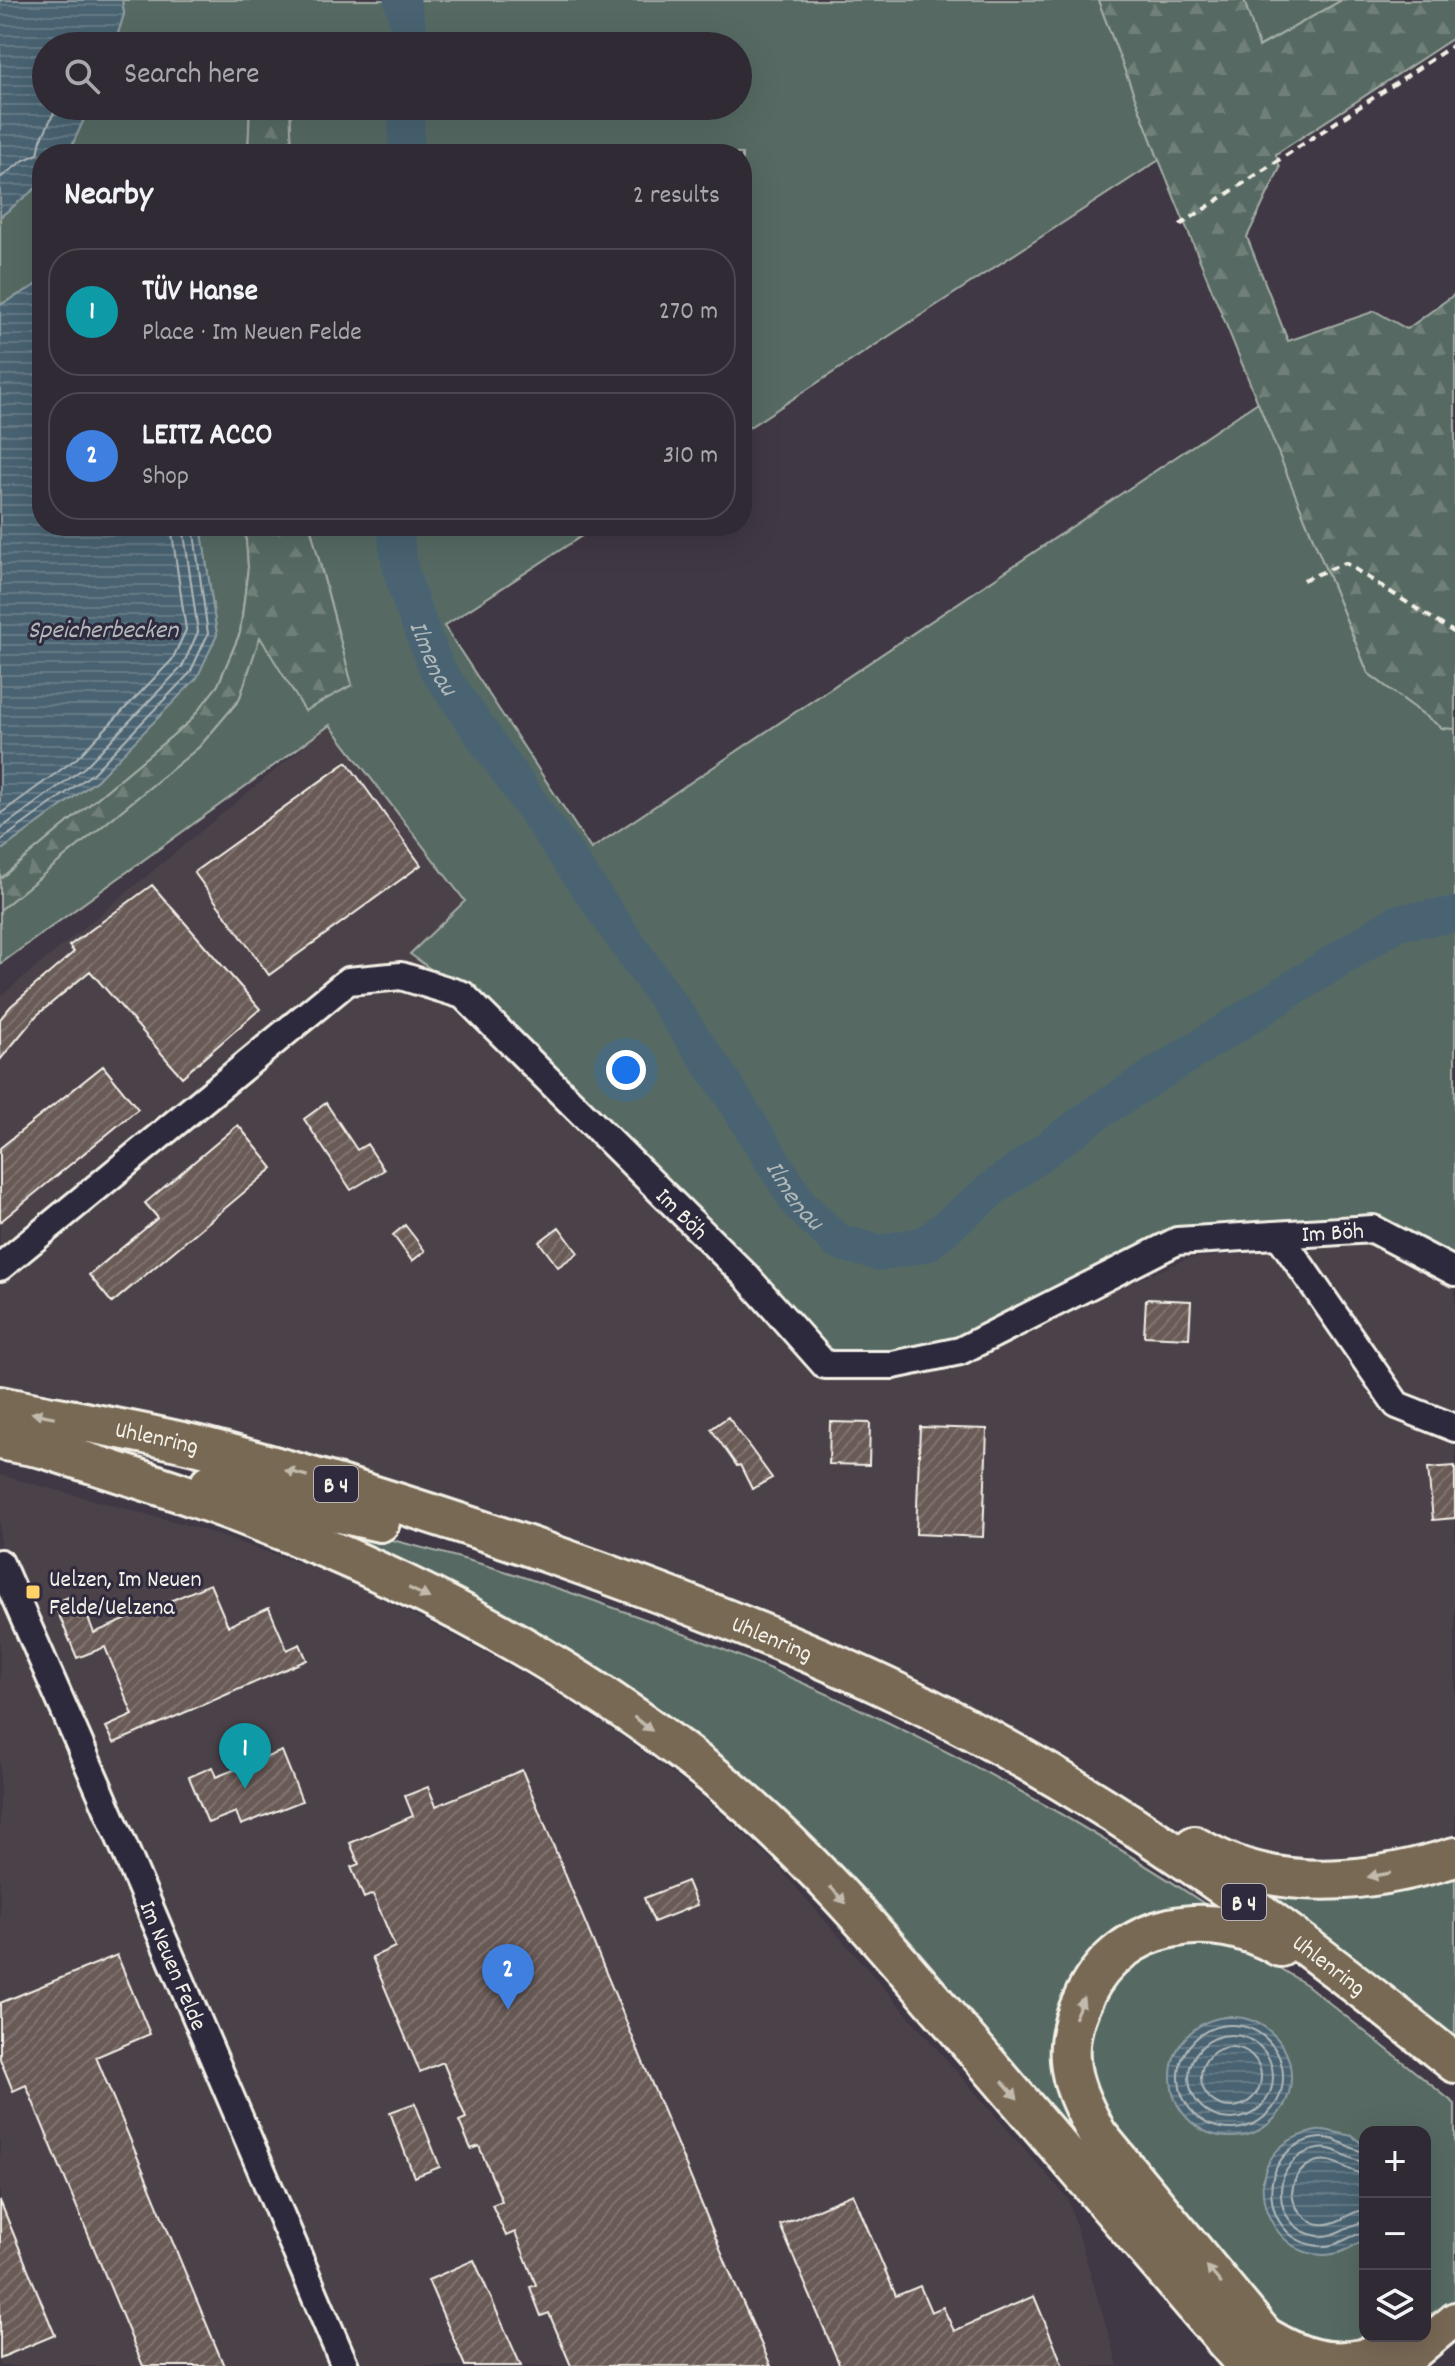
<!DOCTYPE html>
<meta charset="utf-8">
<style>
:root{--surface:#302a34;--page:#3c3640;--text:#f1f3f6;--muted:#a8a7ac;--line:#4b464f;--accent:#1a73e8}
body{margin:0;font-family:Dekko,sans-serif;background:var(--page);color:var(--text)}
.controls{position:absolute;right:24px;bottom:24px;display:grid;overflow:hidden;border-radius:16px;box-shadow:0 8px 32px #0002}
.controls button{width:72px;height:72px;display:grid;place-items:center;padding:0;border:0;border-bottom:2px solid var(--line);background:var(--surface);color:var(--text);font:40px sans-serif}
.you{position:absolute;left:626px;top:1070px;width:28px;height:28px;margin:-20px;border:6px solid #fff;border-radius:50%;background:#1a73e8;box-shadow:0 0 0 12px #1a73e833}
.badge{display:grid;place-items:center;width:52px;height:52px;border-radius:50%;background:var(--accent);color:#fff;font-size:26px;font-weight:700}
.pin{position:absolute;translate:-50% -66px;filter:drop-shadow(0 2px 4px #0008)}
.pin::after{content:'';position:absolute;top:42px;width:28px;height:24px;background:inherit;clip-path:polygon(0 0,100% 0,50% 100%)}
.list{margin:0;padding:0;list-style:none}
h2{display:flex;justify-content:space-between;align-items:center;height:104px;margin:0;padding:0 32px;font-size:34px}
h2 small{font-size:26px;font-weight:400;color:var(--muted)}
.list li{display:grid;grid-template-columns:52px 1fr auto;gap:24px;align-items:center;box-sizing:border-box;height:128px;margin:0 16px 16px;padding:0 16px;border:2px solid var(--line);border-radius:32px}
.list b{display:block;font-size:30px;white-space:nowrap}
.list p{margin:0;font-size:26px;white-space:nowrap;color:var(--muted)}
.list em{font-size:26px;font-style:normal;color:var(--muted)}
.icon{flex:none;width:44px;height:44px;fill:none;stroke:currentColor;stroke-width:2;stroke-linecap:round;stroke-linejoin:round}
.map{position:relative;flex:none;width:1455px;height:2366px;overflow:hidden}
.search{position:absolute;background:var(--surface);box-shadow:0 8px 32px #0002;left:32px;top:32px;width:720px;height:88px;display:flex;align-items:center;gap:20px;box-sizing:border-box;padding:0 28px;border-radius:44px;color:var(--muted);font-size:30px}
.panel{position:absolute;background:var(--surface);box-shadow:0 8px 32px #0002;left:32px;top:144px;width:720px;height:392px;border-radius:32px}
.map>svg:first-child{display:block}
.built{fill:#4c424a}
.green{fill:#566a63;stroke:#a5aea6;stroke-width:2;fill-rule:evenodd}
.forest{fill:url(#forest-firs);stroke:#a5aea6;stroke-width:2}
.water{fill:url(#water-rules);stroke:#8e9ca1;stroke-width:2}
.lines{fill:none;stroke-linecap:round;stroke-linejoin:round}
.shore{stroke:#b0b8b9;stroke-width:2}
.river{stroke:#4a6372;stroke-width:36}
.building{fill:url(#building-hatch);stroke:#f4f1e8;stroke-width:2}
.minor-casing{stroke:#f4f1e8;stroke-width:32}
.major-casing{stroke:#f4f1e8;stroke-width:38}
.highway-casing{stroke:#f4f1e8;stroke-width:44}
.path{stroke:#f4f1e8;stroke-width:4;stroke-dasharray:8 6;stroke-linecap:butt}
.minor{stroke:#2f2a3d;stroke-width:26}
.major{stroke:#786954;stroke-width:32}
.highway{stroke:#786954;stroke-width:38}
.oneway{fill:#c2bbad}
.poi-dot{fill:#ffd166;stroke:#2f2a3d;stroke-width:3}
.labels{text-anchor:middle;stroke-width:6;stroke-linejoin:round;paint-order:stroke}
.shield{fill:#2f2a3d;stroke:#b9b5b5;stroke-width:2}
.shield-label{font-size:22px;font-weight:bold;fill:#f4f1e8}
.street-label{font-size:24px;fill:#f4f1e8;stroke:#2f2a3d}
.poi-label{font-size:24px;fill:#f4f1e8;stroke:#2f2a3d;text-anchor:start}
.water-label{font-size:26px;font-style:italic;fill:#b0b8b9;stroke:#2f2a3d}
</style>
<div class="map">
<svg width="1455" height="2366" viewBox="0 0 1455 2366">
<defs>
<pattern id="forest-firs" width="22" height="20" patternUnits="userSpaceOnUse" patternTransform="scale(2)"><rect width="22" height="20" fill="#566a63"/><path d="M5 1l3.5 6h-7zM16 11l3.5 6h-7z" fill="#6f8079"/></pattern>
<pattern id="water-rules" width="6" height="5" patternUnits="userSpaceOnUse" patternTransform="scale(2)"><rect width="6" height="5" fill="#4a6372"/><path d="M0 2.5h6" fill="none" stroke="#657a86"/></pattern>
<pattern id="building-hatch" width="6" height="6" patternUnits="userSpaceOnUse" patternTransform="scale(2)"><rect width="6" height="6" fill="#695a57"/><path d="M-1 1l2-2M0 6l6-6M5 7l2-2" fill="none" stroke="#7f726f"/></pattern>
</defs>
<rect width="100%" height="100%" fill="#403845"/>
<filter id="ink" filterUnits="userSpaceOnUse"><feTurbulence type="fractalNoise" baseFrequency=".0125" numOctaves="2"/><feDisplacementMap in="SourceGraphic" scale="16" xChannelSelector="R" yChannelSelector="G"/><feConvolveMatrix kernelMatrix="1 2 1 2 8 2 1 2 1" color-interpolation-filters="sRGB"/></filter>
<g filter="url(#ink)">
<path class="built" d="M 330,725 L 465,902 L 411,954 L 455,993 L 965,1357 L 1186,1259 L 1372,1242 L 1455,1284 L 1455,1847 L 1364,1868 L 1235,1857 L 1144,1815 L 972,1718 L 200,1428 L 54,1393 L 0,1384 L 0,997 Z
M 0,1475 L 194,1527 L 340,1577 L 483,1651 L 554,1691 L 623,1737 L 703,1797 L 774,1862 L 1068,2199 L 1118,2366 L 0,2366 Z"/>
<path class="green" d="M 122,0 L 1098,0 L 1159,160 L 742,432 L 742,154 L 292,154 L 290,106 L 738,106 L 738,46 L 114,46 L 124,14 Z
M 1244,0 L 1342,0 L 1258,47 Z
M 90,106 L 250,106 L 248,154 L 68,154 Z
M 42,183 L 42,282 L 0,305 L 0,217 Z
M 1258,402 L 1368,673 L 1442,728 L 1455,729 L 1455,1265 L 1370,1222 L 1175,1235 L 960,1340 L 895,1354 L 830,1356 L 484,1008 L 410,954 L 465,901 L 330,725 L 0,964 L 0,910 L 199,747 L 239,700 L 260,636 L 352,685 L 310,526 L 597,526 L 444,626 L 591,849 Z
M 201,526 L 245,526 L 248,567 L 240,633 L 218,685 L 190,721 L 0,879 L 0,851 L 97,780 L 217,635 Z
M 287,1513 C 364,1534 444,1551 520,1576 C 768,1655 1005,1768 1220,1914 L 1143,1927 L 1060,2059 L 1266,2366 C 1180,2263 1093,2160 1007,2056 C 942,1979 878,1898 803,1830 C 733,1766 657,1708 578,1656 C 488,1596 386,1556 287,1513 Z
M 1455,1867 L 1455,2043 L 1249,1885 Z
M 1184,1941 L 1228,1944 L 1266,1960 L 1307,1985 L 1455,2104 L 1455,2301 L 1425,2317 L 1425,2132 L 1365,2132 L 1365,2146 L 1352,2136 L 1274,2155 L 1262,2181 L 1358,2244 L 1365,2238 L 1365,2336 L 1385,2336 L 1356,2350 L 1275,2331 L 1088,2095 L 1084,2021 L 1125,1964 ZM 1232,2016 L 1284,2106 C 1268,2127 1249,2138 1222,2136 L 1172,2067 C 1180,2036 1201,2020 1232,2016 Z"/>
<path class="forest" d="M 1098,0 L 1244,0 L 1259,47 L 1342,0 L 1455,0 L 1455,37 L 1276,154 L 1280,168 L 1247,237 L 1288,341 L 1375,311 L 1407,329 L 1455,294 L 1455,729 L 1442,728 L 1368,673 L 1159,160 Z
M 250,106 L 290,106 L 292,154 L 248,154 Z
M 245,526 L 310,526 L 352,685 L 305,711 L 260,637 L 239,700 L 199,747 L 0,910 L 0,879 L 190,721 L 218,685 L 240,633 L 248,567 Z"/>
<path class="water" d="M 0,0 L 122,0 L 124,14 L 114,46 L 46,46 L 46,106 L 90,106 L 68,154 L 42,154 L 42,183 L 0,217 Z
M 42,282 L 42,526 L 201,526 L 217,635 L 197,678 L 97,780 L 0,851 L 0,305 Z
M1171 2077a60 60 0 1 1 120 0a60 60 0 1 1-120 0Z
M 1324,2130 L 1352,2136 L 1365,2146 L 1365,2238 C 1280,2307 1206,2144 1324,2130 Z"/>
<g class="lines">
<path class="shore" d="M 0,178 L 24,160 L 38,154 L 41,140 L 57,106
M 0,814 L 77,758 L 172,660 L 186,630 L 171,526
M 0,829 L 85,767 L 182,667 L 198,632 L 183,526
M 0,841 L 92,774 L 190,673 L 208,634 L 193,526
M1179 2077a52 52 0 1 1 104 0a52 52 0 1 1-104 0Z
M1189 2077a42 42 0 1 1 84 0a42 42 0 1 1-84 0Z
M1201 2077a30 30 0 1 1 60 0a30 30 0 1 1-60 0Z
M 1365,2152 C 1346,2150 1339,2134 1313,2139 C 1254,2152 1259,2240 1319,2246 C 1339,2248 1349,2234 1365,2233
M 1365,2162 C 1348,2161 1337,2146 1318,2149 C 1269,2156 1268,2229 1318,2236 C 1337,2238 1348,2223 1365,2222
M 1365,2174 C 1353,2173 1347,2167 1336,2163 C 1313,2154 1293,2172 1292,2194 C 1295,2214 1314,2230 1335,2222 C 1346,2218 1352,2211 1365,2210"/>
<g class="river">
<path d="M 402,0 L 409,30 L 408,46"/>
<path d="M 406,154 L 407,106"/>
<path id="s1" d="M 396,526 C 395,575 420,624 437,669 L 720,1077 L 800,1205 L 838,1242 L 880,1253 L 926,1244 L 996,1186 L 1102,1109 L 1398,922 L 1455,915"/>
</g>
</g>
<path class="building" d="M 347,762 L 421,865 L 269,975 L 194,872 Z
M 152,885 L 260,1009 L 182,1077 L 90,971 L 36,1016 L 0,1060 L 0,1019 L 11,1006 L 74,952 L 69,946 Z
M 103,1066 L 138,1109 L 0,1222 L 0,1148 Z
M 326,1103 L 357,1150 L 367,1144 L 384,1170 L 351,1190 L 304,1119 Z
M 238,1125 L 273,1168 L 112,1303 L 89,1275 L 158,1218 L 145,1203 Z
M 405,1225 L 425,1251 L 412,1261 L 393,1235 Z
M 559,1227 L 578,1253 L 558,1267 L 539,1242 Z
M 1146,1299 L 1191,1301 L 1189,1338 L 1144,1336 Z
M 728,1417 L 772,1478 L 752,1489 L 740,1465 L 737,1466 L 711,1429 Z
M 830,1422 L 870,1423 L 869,1465 L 829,1464 Z
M 920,1427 L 987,1429 L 983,1537 L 916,1534 Z
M 1455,1466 L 1455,1518 L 1433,1520 L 1428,1468 Z
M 210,1584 L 228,1626 L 269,1608 L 287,1650 L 300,1644 L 307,1660 L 114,1743 L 106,1727 L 133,1715 L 105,1647 L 77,1658 L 54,1603 L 71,1596 L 79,1618 L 87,1615 L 94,1633 Z
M 282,1751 L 302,1801 L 241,1825 L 236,1812 L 208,1823 L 189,1777 L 212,1767 L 216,1777 Z
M 522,1770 L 736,2287 L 771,2366 L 571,2366 L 549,2313 L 541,2316 L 530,2287 L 536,2285 L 515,2232 L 506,2236 L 492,2205 L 502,2201 L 479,2146 L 471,2149 L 459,2121 L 466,2118 L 443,2062 L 420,2072 L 372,1957 L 395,1947 L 373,1894 L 364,1898 L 351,1867 L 359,1864 L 350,1843 L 413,1816 L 405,1796 L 428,1787 L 436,1806 Z
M 687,1881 L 697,1905 L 654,1922 L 644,1898 Z
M 117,1955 L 150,2034 L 96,2057 L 224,2366 L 143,2366 L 26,2085 L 13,2091 L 0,2059 L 0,2003 Z
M 415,2103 L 440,2167 L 414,2177 L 390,2112 Z
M 853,2194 L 896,2296 L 920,2286 L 931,2312 L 943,2307 L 954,2331 L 1034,2296 L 1063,2366 L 840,2366 L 780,2225 Z
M 0,2201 L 55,2335 L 0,2358 Z
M 474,2260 L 521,2366 L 465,2366 L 428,2280 Z"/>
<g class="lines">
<g class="minor-casing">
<g id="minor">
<path d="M 1279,1235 L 1397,1405 L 1455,1428"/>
<path id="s2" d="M 0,1267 L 348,981 L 401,976 L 463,995 L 746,1276 L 825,1365 L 893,1365 L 960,1351 L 1177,1241 L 1373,1229 L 1455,1272"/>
<path id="s3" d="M 0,1563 L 100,1791 L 345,2366"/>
</g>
</g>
<g class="major-casing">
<path id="major" d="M 1399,2366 L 1455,2319"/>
</g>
<g class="highway-casing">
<g id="highway">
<path id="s4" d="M 0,1406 C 66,1419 133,1430 199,1446 C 317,1476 433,1513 548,1553 C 668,1595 787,1640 902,1695 C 1102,1791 1284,1924 1455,2063"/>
<path d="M 0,1440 L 64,1452"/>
<path d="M 40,1447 C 92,1464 144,1480 196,1498 C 381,1563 561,1654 715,1777 C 811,1855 892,1953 973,2047 C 1064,2153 1156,2260 1247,2366"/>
<path d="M 210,1484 L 380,1522"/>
<path d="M 1194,1846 C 1207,1853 1220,1860 1234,1865 C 1306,1891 1384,1879 1455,1857"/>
<path d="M 1280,1947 C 1212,1907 1122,1920 1085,1995 C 1075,2015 1068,2037 1070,2060 C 1072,2087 1085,2110 1097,2134 L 1289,2366"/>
<path d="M 1269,2339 C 1301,2358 1326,2366 1363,2359 C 1377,2354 1391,2345 1404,2344"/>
</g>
</g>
<path class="path" d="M 1180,225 L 1455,44
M 1303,580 L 1345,563 L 1455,633"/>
<use href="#minor" class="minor"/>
<use href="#major" class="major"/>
<use href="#highway" class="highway"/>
</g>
<defs><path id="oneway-solid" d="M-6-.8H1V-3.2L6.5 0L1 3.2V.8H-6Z" transform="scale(2)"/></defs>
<g class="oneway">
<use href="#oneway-solid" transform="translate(43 1415) rotate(-169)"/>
<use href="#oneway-solid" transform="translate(296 1473) rotate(-165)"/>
<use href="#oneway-solid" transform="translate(419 1593) rotate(26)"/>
<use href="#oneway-solid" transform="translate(643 1724) rotate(37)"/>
<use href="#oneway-solid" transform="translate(1379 1875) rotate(170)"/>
<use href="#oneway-solid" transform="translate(838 1895) rotate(47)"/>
<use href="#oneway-solid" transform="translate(1079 2008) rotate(-66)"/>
<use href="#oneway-solid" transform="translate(1010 2090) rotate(49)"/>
<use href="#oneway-solid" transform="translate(1214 2275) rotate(-130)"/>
</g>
</g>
<rect class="poi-dot" x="25" y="1584" width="16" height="16" rx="4"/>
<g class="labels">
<g class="shield">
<rect x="314" y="1466" width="44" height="36" rx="6"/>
<rect x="1222" y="1884" width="44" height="36" rx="6"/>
</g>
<g class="shield-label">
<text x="336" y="1492">B 4</text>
<text x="1244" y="1910">B 4</text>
</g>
<g class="street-label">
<text dy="8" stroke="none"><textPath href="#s2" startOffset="878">Im Böh</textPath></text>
<text dy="8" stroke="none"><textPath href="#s2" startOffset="1622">Im Böh</textPath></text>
<text dy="8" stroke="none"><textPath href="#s4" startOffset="160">Uhlenring</textPath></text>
<text dy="8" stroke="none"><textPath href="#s4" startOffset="808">Uhlenring</textPath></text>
<text dy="8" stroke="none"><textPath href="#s3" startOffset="438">Im Neuen Felde</textPath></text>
<text dy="8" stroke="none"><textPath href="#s4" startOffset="1456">Uhlenring</textPath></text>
</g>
<g class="poi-label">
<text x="49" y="1586">Uelzen, Im Neuen<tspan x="49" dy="28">Felde/Uelzena</tspan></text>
</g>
<g class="water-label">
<text x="103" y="637">Speicherbecken</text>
<text dy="9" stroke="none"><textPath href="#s1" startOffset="138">Ilmenau</textPath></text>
<text dy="9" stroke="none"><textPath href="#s1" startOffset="786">Ilmenau</textPath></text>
</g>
</g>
</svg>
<div class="controls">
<button>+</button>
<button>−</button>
<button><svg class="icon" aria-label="layers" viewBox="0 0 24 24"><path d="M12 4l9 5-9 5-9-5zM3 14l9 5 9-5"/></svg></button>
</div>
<div class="you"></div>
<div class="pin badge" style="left:245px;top:1789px;background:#0f9aa8">1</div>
<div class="pin badge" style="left:508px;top:2010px;background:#3f7fe0">2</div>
<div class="search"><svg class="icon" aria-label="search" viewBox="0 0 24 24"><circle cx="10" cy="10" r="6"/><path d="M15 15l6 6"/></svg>Search here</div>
<section class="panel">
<h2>Nearby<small>2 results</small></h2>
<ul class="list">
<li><span class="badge" style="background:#0f9aa8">1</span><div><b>TÜV Hanse</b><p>Place · Im Neuen Felde</p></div><em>270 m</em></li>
<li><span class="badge" style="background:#3f7fe0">2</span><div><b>LEITZ ACCO</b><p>Shop</p></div><em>310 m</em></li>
</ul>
</section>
</div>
